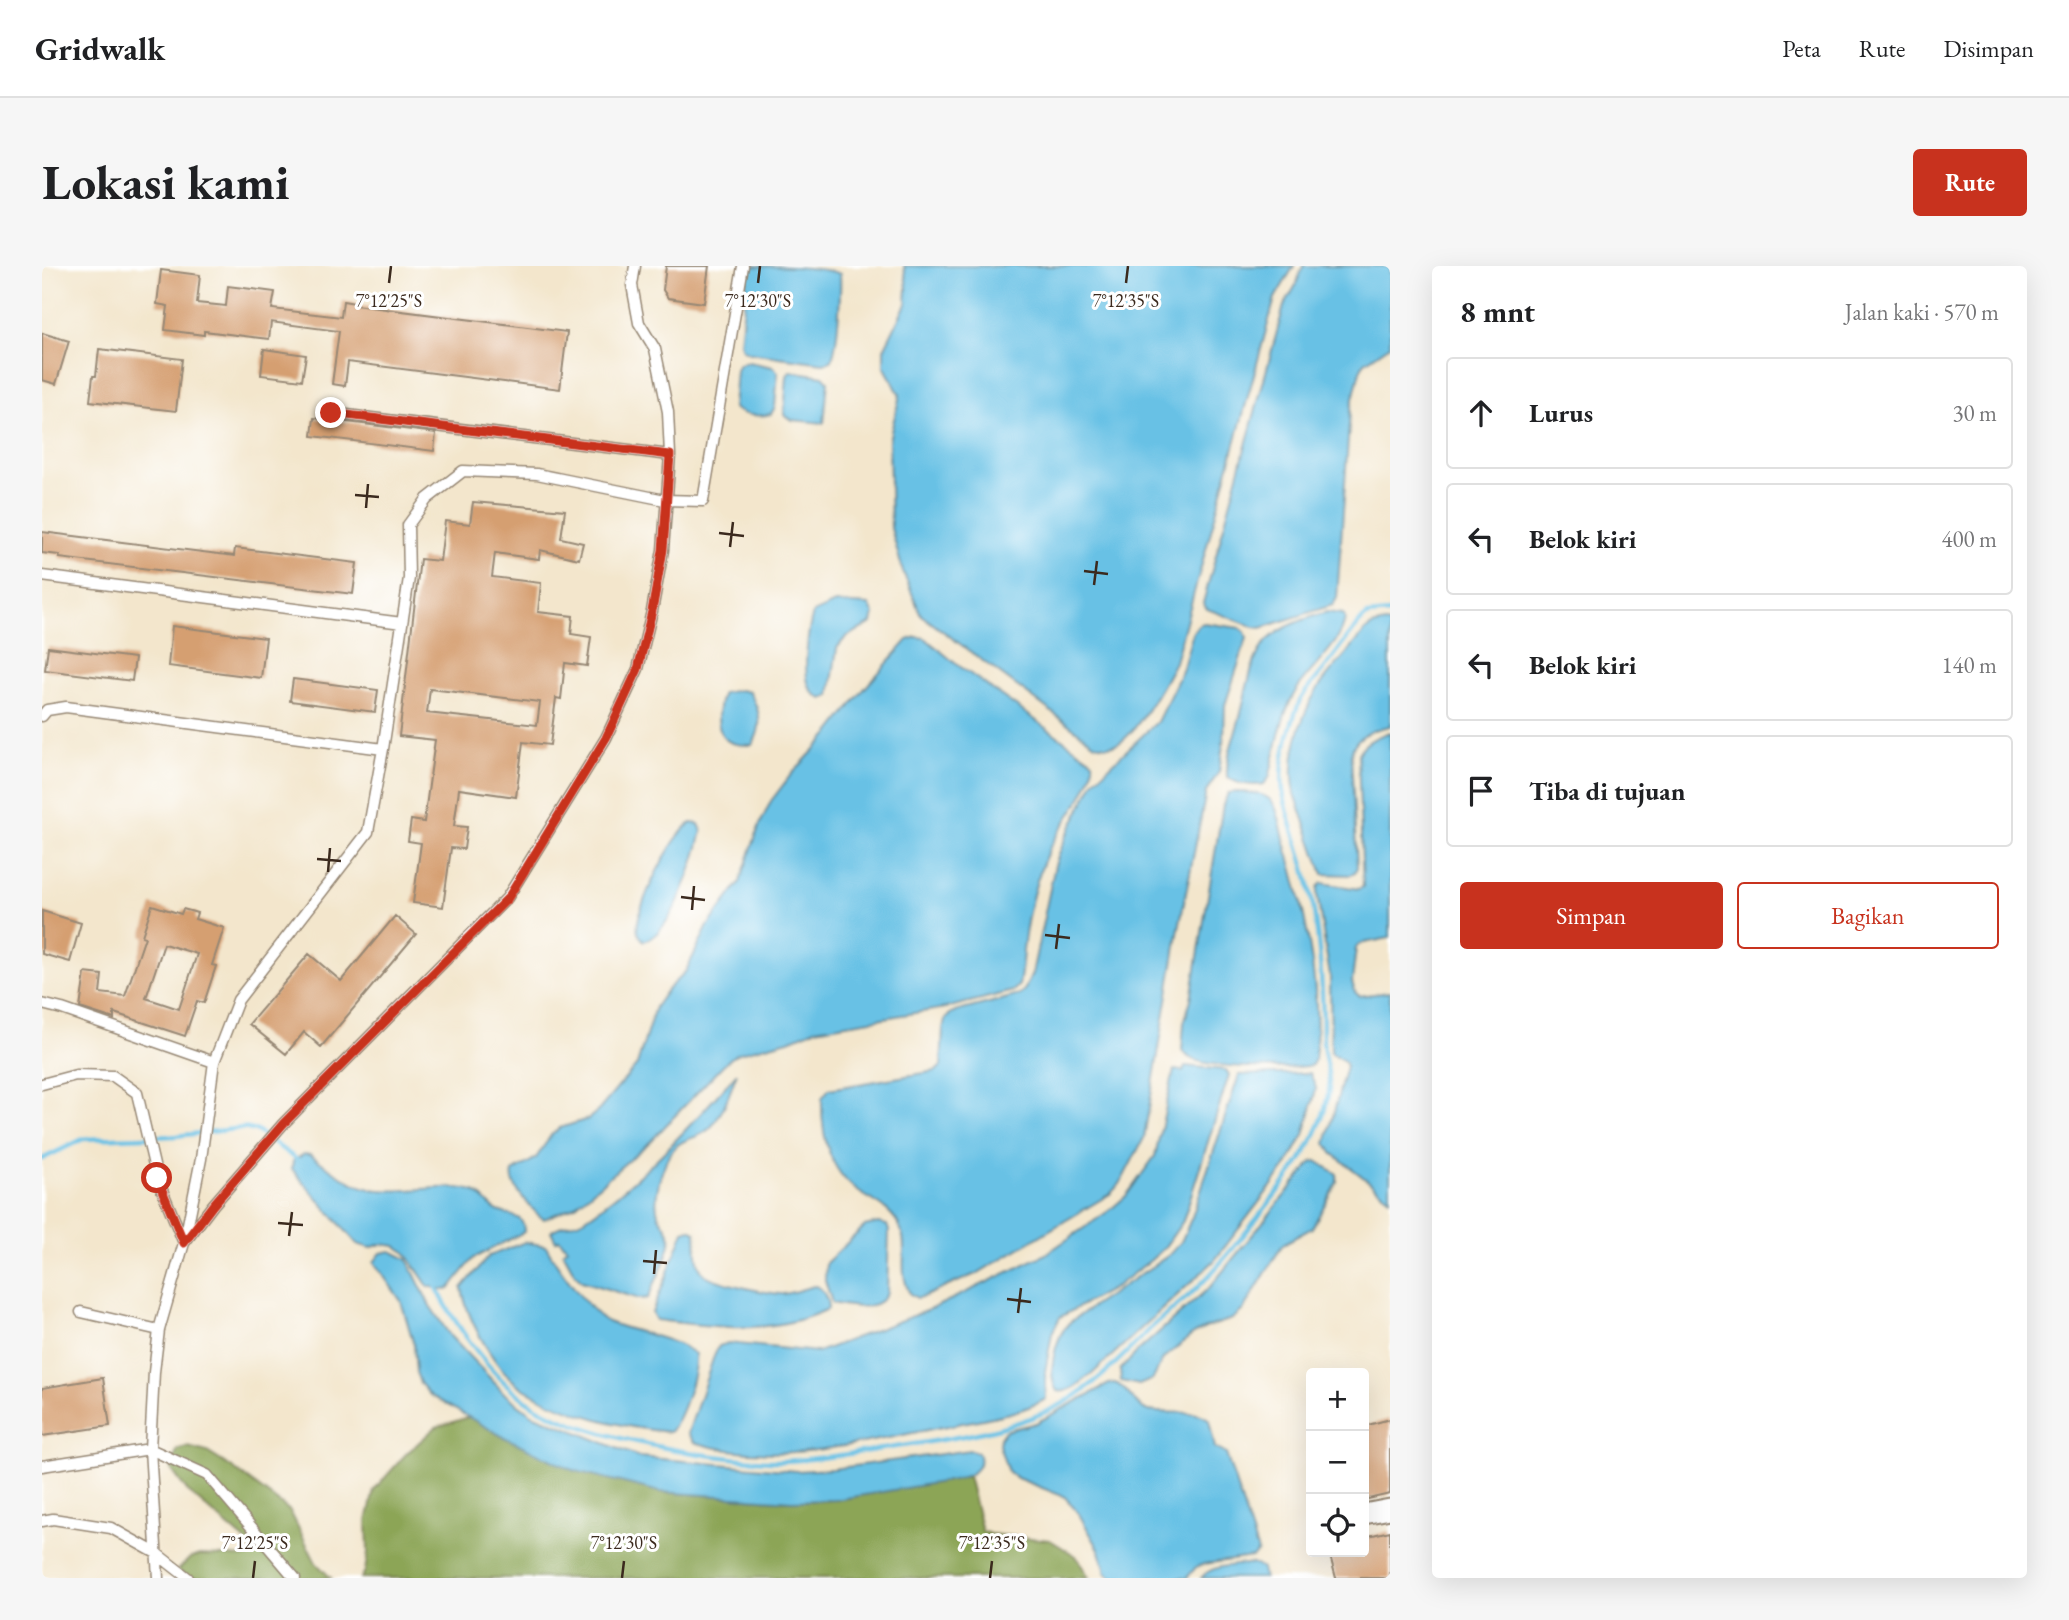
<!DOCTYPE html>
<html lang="id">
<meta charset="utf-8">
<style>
:root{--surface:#fff;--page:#f6f6f6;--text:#202124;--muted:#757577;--line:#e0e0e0;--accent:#c8321e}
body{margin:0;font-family:"EB Garamond",serif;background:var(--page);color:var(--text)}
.controls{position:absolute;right:21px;bottom:21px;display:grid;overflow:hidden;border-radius:7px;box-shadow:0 7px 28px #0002}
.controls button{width:63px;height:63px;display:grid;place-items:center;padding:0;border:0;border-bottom:2px solid var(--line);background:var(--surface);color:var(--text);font:35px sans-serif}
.stop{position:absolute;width:21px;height:21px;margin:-16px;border:5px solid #c8321e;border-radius:50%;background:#fff}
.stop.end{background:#c8321e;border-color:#fff;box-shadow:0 2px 7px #0008}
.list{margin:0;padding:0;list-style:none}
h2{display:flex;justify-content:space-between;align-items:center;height:91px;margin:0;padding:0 28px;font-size:30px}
h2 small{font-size:23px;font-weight:400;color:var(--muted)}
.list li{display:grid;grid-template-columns:46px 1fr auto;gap:21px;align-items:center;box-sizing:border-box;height:112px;margin:0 14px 14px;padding:0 14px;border:2px solid var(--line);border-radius:7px}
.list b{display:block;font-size:26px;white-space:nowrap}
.list em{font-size:23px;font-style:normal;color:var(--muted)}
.actions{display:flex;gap:14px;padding:21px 28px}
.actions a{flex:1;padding:16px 0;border:2px solid var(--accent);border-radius:7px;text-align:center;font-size:24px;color:var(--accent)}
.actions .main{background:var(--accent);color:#fff}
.icon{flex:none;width:38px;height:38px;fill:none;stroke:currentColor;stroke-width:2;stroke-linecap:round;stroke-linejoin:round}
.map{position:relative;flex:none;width:1348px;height:1312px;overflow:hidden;border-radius:7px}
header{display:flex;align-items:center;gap:42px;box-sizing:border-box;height:98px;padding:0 35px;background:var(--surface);border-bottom:2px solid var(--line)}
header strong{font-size:33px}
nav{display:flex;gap:38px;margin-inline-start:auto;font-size:24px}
.intro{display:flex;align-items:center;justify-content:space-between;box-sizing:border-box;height:168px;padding:0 42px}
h1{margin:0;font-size:49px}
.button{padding:18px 32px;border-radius:7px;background:var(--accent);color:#fff;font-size:24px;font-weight:700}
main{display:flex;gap:42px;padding:0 42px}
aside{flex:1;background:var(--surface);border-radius:7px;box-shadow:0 7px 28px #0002}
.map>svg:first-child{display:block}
.forest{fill:#8ca556;stroke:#64683a;stroke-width:2}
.water{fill:#67c1e5;stroke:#517682;stroke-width:2}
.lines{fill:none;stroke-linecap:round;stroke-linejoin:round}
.stream{stroke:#67c1e5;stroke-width:4.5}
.building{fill:#d59f71;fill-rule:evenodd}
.service-casing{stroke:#978875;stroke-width:13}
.minor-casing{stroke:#978875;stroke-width:23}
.service{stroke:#fff;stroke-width:10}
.minor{stroke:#fff;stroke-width:19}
.route{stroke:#c8321e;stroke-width:9}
.ticks{fill:none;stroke:#3b2a1e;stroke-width:2.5}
.ticks-label{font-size:18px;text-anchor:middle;fill:#3b2a1e;stroke:#fff;stroke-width:6;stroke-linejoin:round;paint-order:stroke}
</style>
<header>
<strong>Gridwalk</strong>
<nav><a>Peta</a><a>Rute</a><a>Disimpan</a></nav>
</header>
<div class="intro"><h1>Lokasi kami</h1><a class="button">Rute</a></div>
<main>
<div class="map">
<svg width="1348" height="1312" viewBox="0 0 1348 1312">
<rect width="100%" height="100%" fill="#fff"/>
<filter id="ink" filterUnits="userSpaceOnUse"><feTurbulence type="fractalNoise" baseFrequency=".0143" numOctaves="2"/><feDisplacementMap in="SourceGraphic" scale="14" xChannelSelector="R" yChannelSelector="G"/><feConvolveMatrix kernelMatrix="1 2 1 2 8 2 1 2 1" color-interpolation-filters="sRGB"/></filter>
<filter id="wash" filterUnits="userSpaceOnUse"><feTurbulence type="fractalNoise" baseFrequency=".00686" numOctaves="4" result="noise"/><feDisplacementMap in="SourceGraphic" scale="28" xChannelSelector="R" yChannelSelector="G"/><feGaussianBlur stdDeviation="1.57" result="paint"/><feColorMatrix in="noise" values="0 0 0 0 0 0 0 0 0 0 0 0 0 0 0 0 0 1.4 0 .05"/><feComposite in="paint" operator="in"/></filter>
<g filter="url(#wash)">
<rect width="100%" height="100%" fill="#f3e6cc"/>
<path class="forest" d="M 427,1151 L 460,1170 L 618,1226 L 750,1235 L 793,1234 L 926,1210 L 940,1265 L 948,1268 L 1008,1274 L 1034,1290 L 1047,1312 L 319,1312 L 323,1305 L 326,1286 L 325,1255 L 332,1224 L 363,1189 L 394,1161 Z
M 146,1181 L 165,1186 L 192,1203 L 248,1245 L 274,1297 L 289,1312 L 146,1312 L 136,1304 L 148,1292 L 158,1289 L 206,1291 L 210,1287 L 209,1280 L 145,1225 L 129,1203 L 135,1184 Z"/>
<path class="water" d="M 706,0 C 729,0 780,0 798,8 C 799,23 796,79 790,92 C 788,97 786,96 781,97 L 707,87 L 700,83 L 698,77 Z
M 862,0 L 1252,0 L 1233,32 L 1133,396 C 1123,415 1094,469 1075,478 C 1067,481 1061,480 1053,478 L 879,349 L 861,306 L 849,262 L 847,174 L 858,129 L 842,100 L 842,83 L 864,38 L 865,22 Z
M 1261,0 L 1348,0 L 1348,79 L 1322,97 L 1318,105 L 1308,145 L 1295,332 L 1291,339 L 1219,362 L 1212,361 L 1165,343 L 1161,337 L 1242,40 L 1254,19 Z
M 706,96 L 731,101 L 736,106 L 733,141 L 729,148 C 717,151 701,150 691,142 L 694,104 L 697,98 Z
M 748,105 L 781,110 L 786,115 L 782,157 L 750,154 L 742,149 L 745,110 Z
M 793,337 L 827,339 L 832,348 L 830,357 L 804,371 L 795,382 L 788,430 L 781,433 C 775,430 771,428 768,422 C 760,407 766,364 771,347 Z
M 1285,346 L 1301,348 L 1303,352 C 1301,378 1265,404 1252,428 C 1238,453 1234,485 1227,512 L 1222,518 C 1210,520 1194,519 1185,510 C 1184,487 1194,469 1199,447 C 1214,380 1215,367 1285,346 Z
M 1162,357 L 1198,362 L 1203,366 L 1205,372 L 1183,439 L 1182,472 L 1177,506 L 1164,526 L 1137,662 L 1102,872 L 1078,918 L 1068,928 L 936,1007 L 883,1030 L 875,1032 L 868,1028 C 855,1002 867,983 859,964 C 853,947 839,939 825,931 C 788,910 779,873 780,832 L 787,823 L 894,805 L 899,800 L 901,763 L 903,754 L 909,747 L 977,729 L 983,723 L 990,708 L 1013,599 L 1023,573 L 1053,514 L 1115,456 L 1140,405 L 1151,366 L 1156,359 Z
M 1343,357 L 1348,358 L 1348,460 C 1331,463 1311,470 1309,489 L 1315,601 L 1313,607 L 1309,609 L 1281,608 L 1253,528 C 1246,495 1257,453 1275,424 C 1289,403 1308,385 1323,365 L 1330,360 Z
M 874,371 L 883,372 L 913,397 L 1051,495 C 1054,519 1019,559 1008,581 C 994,611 986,644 982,676 C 980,691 980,705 977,719 L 971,725 L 904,742 L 773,763 L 750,773 L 694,788 L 681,799 L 609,875 L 533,940 L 502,953 L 497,950 C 488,939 467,921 471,906 L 494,892 L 510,868 L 518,862 L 546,853 L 557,844 L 595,799 L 613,741 L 625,724 L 644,705 L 666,660 L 698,616 L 718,558 L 729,535 L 748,510 L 788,467 L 823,422 L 866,374 Z
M 698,424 L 707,426 C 719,444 721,462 710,479 C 687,480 676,474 676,450 C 677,441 677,435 681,427 Z
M 1348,466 L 1348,672 L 1317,678 L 1314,682 L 1310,716 L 1313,726 L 1317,730 L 1348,726 L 1348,932 L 1290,887 L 1284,877 L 1304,800 L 1302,795 L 1289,787 L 1288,710 L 1275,628 L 1276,621 L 1280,617 L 1317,623 L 1321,621 L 1316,488 C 1321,476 1336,470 1348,466 Z
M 1196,526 C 1208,527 1223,526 1231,537 C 1237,546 1239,562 1242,573 C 1263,642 1280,720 1273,793 L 1270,799 C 1251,804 1165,802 1148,792 C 1145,790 1142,786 1140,784 L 1142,757 L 1149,733 L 1181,539 L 1186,527 Z
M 650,557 L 657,558 L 660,565 C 654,592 631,667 602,675 C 600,673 597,669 596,666 C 590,648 632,564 650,557 Z
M 1143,800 L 1184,804 L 1187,809 L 1141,955 L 1122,982 L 1109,994 L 1072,1022 L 1018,1051 L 1010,1067 L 1003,1106 L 1004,1133 C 975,1149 938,1153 906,1160 C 826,1175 732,1202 652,1176 L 646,1167 L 673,1087 L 677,1080 L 686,1077 L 776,1086 L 889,1043 L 1004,988 L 1068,944 L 1084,930 L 1113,890 L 1132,804 L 1141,805 Z
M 695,807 C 688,825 682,846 669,861 C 654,877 637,867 624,895 C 618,910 611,932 616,948 C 620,958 630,964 628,977 C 625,995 613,1015 606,1032 L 597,1033 L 540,1015 L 533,1008 L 521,986 L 525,982 L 517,973 L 514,975 L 509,965 C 519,958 533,959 544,952 C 597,917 652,856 695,807 Z
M 1268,807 L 1274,822 L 1271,836 L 1262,869 L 1244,901 L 1172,995 L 1049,1109 C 1039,1116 1028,1128 1015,1125 C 1004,1108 1014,1069 1028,1056 L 1127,989 L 1139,976 L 1150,951 L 1197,809 Z
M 262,888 L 268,889 C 287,901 307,919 329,923 C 357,929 409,916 431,925 C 441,929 447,941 456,945 C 470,951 482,948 482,966 L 432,992 L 408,1022 L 403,1024 L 386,1020 L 363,986 L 354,980 L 339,978 L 328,982 L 315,978 L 250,903 L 251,895 Z
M 1275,895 L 1295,908 L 1295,916 L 1270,962 L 1241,978 L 1201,1044 L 1190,1053 L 1163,1062 L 1150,1069 L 1121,1093 L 1111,1113 L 1097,1119 L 1079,1115 L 1078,1104 L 1097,1084 L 1168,1021 L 1270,896 Z
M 836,957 L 845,959 L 847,965 L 845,1027 C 836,1046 808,1041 790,1037 L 783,1014 L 784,997 L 823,960 Z
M 648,963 L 654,966 C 655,977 653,1000 662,1008 C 671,1016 728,1028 741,1028 C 751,1027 763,1022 773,1020 C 782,1022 786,1034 786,1043 C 729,1070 674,1061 614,1054 L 610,1047 L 642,965 Z
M 483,976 L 504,980 C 513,997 549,1049 566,1056 C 595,1068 627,1069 653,1088 C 655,1108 640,1150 628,1166 C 580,1162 526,1148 484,1124 C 455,1108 425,1054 420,1022 L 447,990 Z
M 349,985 L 365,993 L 388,1040 L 409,1071 L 464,1129 L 490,1148 L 597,1191 L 754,1205 L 790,1203 L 928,1184 L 936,1187 C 943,1205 924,1211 911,1214 L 793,1234 L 750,1235 L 618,1226 L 530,1204 L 460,1170 L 388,1129 L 378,1117 L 374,1106 L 372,1079 L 359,1035 L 332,996 L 339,987 Z
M 1073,1117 C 1087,1122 1092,1141 1107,1145 C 1123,1149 1156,1142 1167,1154 L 1173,1182 L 1184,1188 L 1216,1286 L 1210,1291 L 1162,1298 L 1154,1301 L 1145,1312 L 1071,1312 L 1064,1307 L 1058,1285 L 1037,1248 L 1023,1231 L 975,1212 L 966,1206 L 957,1179 L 958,1172 L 963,1165 L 994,1157 L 1067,1118 Z
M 1211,1297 L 1220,1303 L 1222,1312 L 1159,1312 C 1170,1298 1194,1300 1211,1297 Z"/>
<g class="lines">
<path class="stream" d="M 0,893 L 41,873 L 134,870 L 201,862 L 215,865 L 257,895
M 392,1016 C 412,1059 453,1117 494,1141 C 539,1166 608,1180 658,1188 C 685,1192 712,1195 739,1195 C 777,1194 815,1186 853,1181 C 908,1173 968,1165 1018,1139 C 1054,1120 1083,1088 1111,1060 C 1127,1045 1145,1033 1160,1017 C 1179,998 1196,976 1213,955 C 1242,917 1278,878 1286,829 C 1290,811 1281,792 1281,773 C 1281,722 1278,669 1267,619 C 1261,587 1246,557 1241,525 C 1237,498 1247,462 1257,437 C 1263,423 1277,411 1286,398 C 1298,383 1308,367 1321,353 L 1326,349 L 1348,347"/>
</g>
<g id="blocks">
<path class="building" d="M 624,0 L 667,0 L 662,37 L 626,32 L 621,24 Z
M 119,4 L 158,9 L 155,37 L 184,40 L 186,20 L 233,26 L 230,43 L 299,51 L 301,35 L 313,37 L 313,39 L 525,66 L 518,123 L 306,96 L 303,120 L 290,118 L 297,65 L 229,56 L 227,73 L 162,65 L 162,69 L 123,64 L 126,40 L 115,38 Z
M 0,67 L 27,75 L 14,118 L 0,114 Z
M 57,83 L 140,93 L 134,145 L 48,135 L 51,110 L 54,110 Z
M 222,83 L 264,89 L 260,114 L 219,109 Z
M 272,152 L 394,167 L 392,185 L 270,170 Z
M 431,236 L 523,244 L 519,272 L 541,277 L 537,293 L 498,284 L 497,293 L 453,287 L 450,311 L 499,317 L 496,346 L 531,350 L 529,368 L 549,371 L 545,400 L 523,397 L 519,433 L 514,432 L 508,479 L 481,476 L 474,531 L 417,523 L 412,560 L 425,561 L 422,583 L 409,582 L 401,641 L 371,637 L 379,577 L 366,575 L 369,554 L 382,556 L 393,474 L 357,470 L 378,293 L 398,295 L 403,255 L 428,258 ZM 388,423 L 498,436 L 495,459 L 385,447 Z
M 0,266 L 192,290 L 193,282 L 315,297 L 311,328 L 17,292 L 18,289 L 0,287 Z
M 130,360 L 224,372 L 219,412 L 126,400 Z
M 6,381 L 93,392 L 90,415 L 3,404 Z
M 251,413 L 336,424 L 333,446 L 248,435 Z
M 110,639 L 139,648 L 141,643 L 155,647 L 153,653 L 182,662 L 170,699 L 174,700 L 162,737 L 155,735 L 143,770 L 72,747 L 72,753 L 69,752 L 38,742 L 43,707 L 60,709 L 58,727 L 83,730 L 103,671 L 100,670 ZM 122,678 L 155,688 L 137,743 L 104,732 Z
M 0,645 L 39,657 L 28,696 L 0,688 Z
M 353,650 L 374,668 L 279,781 L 262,766 L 244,788 L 207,758 L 267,688 L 299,715 Z
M 61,1112 L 68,1160 L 0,1170 L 0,1122 Z
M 1348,1153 L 1348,1228 L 1322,1234 L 1322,1160 Z
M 1348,1265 L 1348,1312 L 1294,1312 L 1287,1286 L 1322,1286 L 1322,1271 Z"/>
</g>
</g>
<g filter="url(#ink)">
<use href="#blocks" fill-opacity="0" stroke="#978875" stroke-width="2"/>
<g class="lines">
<g class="service-casing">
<path id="service" d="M 289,147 L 628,189
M 0,310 L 360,357
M 0,450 L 5,444 L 24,441 L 341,483 L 326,566 L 196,734 L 172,796 L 159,893 L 143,973
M 341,483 L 367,312 L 366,259 L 385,233 L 421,205 L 495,208 L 623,234 L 661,235 L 701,0
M 0,738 L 20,743 L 172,796
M 0,818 L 34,809 L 71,810 L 95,827 L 115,912 L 142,977
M 39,1046 L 117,1064
M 0,1200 L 108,1183 L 165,1209 L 253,1312
M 0,1255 L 11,1253 L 69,1262 L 114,1287 L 146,1312
M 116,1312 L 108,1183 L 112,1106 L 117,1064 L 142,977 L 171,939 L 241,858 L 465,632 L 564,472 L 596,403 L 610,345 L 621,284 L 628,189 L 626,146 L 613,83 L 597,57 L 590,19 L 593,0"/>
</g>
<g class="minor-casing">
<path id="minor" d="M 1322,1248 L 1348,1243"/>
</g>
<use href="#service" class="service"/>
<use href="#minor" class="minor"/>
</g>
</g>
<g class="lines" filter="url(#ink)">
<path class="route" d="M 115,912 L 142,977 L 171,939 L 241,858 L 466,632 L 564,472 L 596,403 L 610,345 L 621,284 L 628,189 L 289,147"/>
</g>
<path class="ticks" d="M 347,17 L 349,0M 716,17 L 718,0M 1084,17 L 1086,0M 313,229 L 337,231M 324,242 L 326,218M 677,267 L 702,270M 688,281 L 691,256M 1042,305 L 1066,308M 1052,319 L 1055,295M 275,593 L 299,595M 286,606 L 288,582M 639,631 L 663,634M 650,644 L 652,620M 1003,669 L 1028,672M 1014,683 L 1017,658M 236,957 L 261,959M 247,970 L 250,946M 601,995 L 625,997M 612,1008 L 614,984M 965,1033 L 989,1036M 976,1047 L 979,1022M 211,1312 L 213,1295M 580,1312 L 582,1295M 948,1312 L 950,1295"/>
<g class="ticks-label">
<text x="347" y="41">7°12'25"S</text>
<text x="716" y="41">7°12'30"S</text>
<text x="1084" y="41">7°12'35"S</text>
<text x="213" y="1283">7°12'25"S</text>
<text x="582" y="1283">7°12'30"S</text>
<text x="950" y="1283">7°12'35"S</text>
</g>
</svg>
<div class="controls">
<button>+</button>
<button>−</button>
<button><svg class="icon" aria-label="locate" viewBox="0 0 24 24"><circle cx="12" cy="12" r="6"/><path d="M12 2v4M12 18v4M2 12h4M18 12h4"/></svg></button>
</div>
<div class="stop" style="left:115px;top:912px"></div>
<div class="stop end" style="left:289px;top:147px"></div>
</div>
<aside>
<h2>8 mnt<small>Jalan kaki · 570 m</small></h2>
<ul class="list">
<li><svg class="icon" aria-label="ahead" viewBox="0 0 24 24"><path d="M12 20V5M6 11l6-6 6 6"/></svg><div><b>Lurus</b></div><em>30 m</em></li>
<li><svg class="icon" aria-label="left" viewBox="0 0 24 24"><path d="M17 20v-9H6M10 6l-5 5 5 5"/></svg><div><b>Belok kiri</b></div><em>400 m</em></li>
<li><svg class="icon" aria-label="left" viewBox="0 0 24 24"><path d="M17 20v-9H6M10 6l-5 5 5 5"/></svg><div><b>Belok kiri</b></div><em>140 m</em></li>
<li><svg class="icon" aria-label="arrive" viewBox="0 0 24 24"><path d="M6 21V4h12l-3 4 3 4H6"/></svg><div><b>Tiba di tujuan</b></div></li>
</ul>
<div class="actions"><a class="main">Simpan</a><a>Bagikan</a></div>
</aside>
</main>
